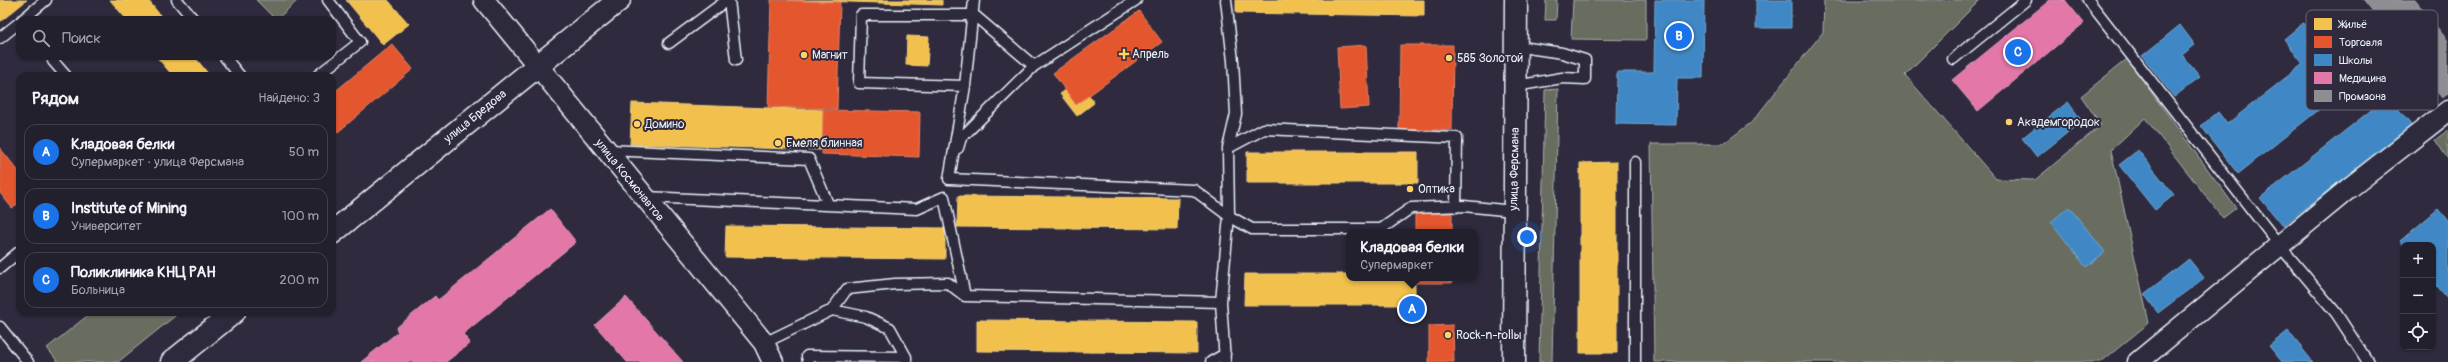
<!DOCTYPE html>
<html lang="ru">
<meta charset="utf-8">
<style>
:root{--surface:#23202e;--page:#2b2836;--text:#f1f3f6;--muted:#a3a3aa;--line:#403e4a;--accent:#1a73e8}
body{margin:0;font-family:Pangolin,sans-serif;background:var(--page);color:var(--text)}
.controls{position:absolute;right:12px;bottom:12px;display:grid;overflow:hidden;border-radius:8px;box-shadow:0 1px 3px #0004}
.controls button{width:36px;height:36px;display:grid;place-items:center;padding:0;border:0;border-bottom:1px solid var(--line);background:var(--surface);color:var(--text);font:20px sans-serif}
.you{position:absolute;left:1527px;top:237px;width:14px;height:14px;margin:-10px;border:3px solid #fff;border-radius:50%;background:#1a73e8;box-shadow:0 0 0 6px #1a73e833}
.badge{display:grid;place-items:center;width:26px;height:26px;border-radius:50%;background:var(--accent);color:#fff;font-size:13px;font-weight:700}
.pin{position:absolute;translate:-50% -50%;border:2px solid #fff;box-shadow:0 1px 4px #0006}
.popup{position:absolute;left:1346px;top:229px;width:132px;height:52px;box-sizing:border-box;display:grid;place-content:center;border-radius:8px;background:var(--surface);filter:drop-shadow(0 1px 3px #0005);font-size:13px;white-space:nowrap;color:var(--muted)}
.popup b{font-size:15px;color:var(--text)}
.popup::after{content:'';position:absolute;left:50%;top:100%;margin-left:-8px;border:8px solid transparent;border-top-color:var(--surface)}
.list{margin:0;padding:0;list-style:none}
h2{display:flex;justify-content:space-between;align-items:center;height:52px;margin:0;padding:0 16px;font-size:17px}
h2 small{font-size:13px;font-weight:400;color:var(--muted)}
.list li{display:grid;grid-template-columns:26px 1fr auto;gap:12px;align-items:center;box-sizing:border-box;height:56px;margin:0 8px 8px;padding:0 8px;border:1px solid var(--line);border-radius:12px}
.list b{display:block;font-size:15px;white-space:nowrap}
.list p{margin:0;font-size:13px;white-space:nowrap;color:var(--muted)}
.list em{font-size:13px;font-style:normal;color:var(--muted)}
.icon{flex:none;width:22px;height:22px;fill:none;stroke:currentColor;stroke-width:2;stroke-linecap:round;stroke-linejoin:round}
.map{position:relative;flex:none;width:2448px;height:362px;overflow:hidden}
.search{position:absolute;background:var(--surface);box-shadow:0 1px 3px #0004;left:16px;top:16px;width:320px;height:44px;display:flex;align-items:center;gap:10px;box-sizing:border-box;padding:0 14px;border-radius:12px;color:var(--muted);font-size:15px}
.panel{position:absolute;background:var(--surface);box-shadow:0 1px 3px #0004;left:16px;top:72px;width:320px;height:244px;border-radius:12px}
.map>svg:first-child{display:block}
.green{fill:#676d60;stroke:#a8afac}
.homes{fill:#f2c14e;stroke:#efcf81}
.shops{fill:#e4572e;stroke:#e5856b}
.schools{fill:#3f88c5;stroke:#72a8d4}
.health{fill:#e377a8;stroke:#e49cc0}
.industry{fill:#8d8d92;stroke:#a8abb1}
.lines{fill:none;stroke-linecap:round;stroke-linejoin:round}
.lane-casing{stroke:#e8f1f8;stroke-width:13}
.street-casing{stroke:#e8f1f8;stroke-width:23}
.secondary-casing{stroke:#e8f1f8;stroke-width:25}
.lane{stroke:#2f2a3d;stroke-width:10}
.street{stroke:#2f2a3d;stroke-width:20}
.secondary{stroke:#2f2a3d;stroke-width:22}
.poi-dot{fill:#ffd166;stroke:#2f2a3d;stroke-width:1.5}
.labels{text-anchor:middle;stroke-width:4;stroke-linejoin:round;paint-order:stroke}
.poi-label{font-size:12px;fill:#e8f1f8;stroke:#2f2a3d;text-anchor:start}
.street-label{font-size:12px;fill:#e8f1f8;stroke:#2f2a3d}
.key{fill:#2f2a3d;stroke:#666675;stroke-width:1}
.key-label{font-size:11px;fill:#e8f1f8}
</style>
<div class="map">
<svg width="2448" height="362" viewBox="0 0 2448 362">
<rect width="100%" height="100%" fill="#2f2a3d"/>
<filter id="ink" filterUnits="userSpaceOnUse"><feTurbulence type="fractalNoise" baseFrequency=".025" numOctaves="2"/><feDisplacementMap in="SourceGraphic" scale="8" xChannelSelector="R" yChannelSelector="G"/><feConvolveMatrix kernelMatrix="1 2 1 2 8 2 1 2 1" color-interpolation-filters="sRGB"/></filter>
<g filter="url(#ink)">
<path class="green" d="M 256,0 L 298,0 L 276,20 Z
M 1546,0 L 1557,0 L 1556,20 L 1545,20 Z
M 1573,0 L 1646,0 L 1646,40 L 1571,39 Z
M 1824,0 L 1980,0 L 1905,75 L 1996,179 L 2035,180 L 2101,125 L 2081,96 L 2127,59 L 2236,208 L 2223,218 L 2145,118 L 2111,150 L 2149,323 L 2101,362 L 1654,362 L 1651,144 L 1723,144 L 1752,122 L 1823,32 Z
M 1558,89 L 1552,362 L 1539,362 L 1545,90 Z
M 2448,130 L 2448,159 L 2435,140 Z
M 92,312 L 180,312 L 118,362 L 58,362 L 47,348 Z"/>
<path class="homes" d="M 0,0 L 27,0 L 0,22 Z
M 110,0 L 148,0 L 164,20 L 127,20 Z
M 346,0 L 388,0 L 409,24 L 383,45 Z
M 788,0 L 942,0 L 942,5 Z
M 1236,0 L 1424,0 L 1424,16 L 1236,13 Z
M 907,36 L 929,37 L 927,66 L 906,65 Z
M 156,56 L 194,56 L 210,76 L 173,76 Z
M 1066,90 L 1076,105 L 1089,95 L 1094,103 L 1077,116 L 1060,94 Z
M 632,103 L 823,110 L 821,150 L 630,144 Z
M 1247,152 L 1418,152 L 1418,183 L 1247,183 Z
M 1617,162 L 1617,353 L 1580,353 L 1580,163 Z
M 958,196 L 1178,198 L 1177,229 L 957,227 Z
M 726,226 L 945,228 L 945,259 L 725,257 Z
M 1245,274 L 1349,274 L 1349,278 L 1415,278 L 1415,305 L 1244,305 Z
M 977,320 L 1197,322 L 1197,353 L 977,351 Z"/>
<path class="shops" d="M 771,0 L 840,2 L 837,109 L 768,107 Z
M 1139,11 L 1162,42 L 1076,105 L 1053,73 Z
M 392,44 L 413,69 L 332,137 L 332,94 Z
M 1366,45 L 1369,107 L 1340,109 L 1337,47 Z
M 1400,45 L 1453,45 L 1452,130 L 1399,130 Z
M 823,110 L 920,112 L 919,157 L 822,154 Z
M 0,148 L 20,173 L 20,202 L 12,208 L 0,193 Z
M 1415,213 L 1452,213 L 1452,232 L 1415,232 Z
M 1415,278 L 1452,278 L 1452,283 L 1415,283 Z
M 1453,325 L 1454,362 L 1429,362 L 1429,326 Z"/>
<path class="schools" d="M 1655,0 L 1704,0 L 1703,78 L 1677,78 L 1676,125 L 1616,124 L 1617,72 L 1654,72 Z
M 1756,0 L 1791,0 L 1791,28 L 1756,28 Z
M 2303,23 L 2312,35 L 2306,40 L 2345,89 L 2238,174 L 2201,126 L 2218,112 L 2227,124 L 2303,64 L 2284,39 Z
M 2180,25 L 2195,45 L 2182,55 L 2200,77 L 2174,97 L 2142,56 Z
M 2346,43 L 2411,125 L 2283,226 L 2260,198 L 2375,107 L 2333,54 Z
M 2068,102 L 2082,121 L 2037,157 L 2022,138 Z
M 2138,150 L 2174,195 L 2155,210 L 2119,165 Z
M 2069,207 L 2105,252 L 2086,267 L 2051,222 Z
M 2438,209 L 2448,221 L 2448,299 L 2433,281 L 2433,245 L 2403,245 L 2400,241 Z
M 2189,259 L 2204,278 L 2158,313 L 2144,294 Z
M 2288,331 L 2313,362 L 2282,362 L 2269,346 Z"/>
<path class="health" d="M 2050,0 L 2065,0 L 2084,23 L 1978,111 L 1952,80 Z
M 550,209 L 576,242 L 463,334 L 470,343 L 446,362 L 361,362 L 398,332 L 396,328 L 435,296 L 438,300 Z
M 626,297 L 683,362 L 627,362 L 595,325 Z"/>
<path class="industry" d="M 2363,0 L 2415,0 L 2448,41 L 2448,94 L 2442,98 Z"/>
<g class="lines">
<g class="lane-casing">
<path id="lane" d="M 177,0 L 194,20
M 729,0 L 736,60
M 974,0 L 965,86 L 949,179 L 1194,190 L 1229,216 L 1228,148 L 1236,114 L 1233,61 L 1226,0
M 2088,0 L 2280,246 L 2336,313 L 2368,362
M 22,20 L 46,0
M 0,38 L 20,22
M 669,43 L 727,0
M 224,56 L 240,76
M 1953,59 L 2026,0
M 53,61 L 66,76
M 317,76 L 360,42 L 328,0
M 965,86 L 859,83 L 861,15 L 974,15 L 1034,66
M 1515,86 L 1562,78 L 1585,79 L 1585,60 L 1562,53 L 1515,46
M 958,148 L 961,138 L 1034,66 L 1136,0
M 1228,148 L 1264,129 L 1457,138 L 1456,207
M 608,150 L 809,159 L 828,204
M 645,197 L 917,209 L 944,197 L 965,296 L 1221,302 L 1225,362
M 1229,216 L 1252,229 L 1381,229 L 1411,208 L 1464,206 L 1513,211
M 0,268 L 20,251
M 1221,302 L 1229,216
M 832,310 L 866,317 L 890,328 L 906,357 L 906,362
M 0,327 L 28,362
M 764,343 L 832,310 L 847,289 L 895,284 L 948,283 L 965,296
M 808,362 L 807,356 L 906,357
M 1211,362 L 1225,354
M 1635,362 L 1635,162"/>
</g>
<g class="street-casing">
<path id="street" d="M 484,0 L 764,343 L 773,362
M 2138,362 L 2348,189 L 2448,111"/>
</g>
<g class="secondary-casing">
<path id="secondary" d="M 332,233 L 619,0
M 172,362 L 234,312
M 1514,362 L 1516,0"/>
</g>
<use href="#lane" class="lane"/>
<use href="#street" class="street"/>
<use href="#secondary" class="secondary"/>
</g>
</g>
<g class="poi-dot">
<path d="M1122 48h4v4h4v4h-4v4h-4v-4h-4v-4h4z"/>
<circle cx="804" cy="55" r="4"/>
<circle cx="1449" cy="58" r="4"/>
<circle cx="2009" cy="122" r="4"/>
<circle cx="637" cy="124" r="4"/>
<circle cx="778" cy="143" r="4"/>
<circle cx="1410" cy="189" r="4"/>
<circle cx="1448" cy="335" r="4"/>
</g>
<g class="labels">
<g class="poi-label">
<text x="1132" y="58">Апрель</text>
<text x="812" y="59">Магнит</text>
<text x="1457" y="62">585 Золотой</text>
<text x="2017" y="126">Академгородок</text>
<text x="645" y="128">Домино</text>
<text x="786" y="147">Емеля блинная</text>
<text x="1418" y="193">Оптика</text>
<text x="1456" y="339">Rock-n-rollы</text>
</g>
<g class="street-label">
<text transform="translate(475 116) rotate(-39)" y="4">улица Бредова</text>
<text transform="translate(1514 169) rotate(-89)" y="4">улица Ферсмана</text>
<text transform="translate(630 180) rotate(51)" y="4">улица Космонавтов</text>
</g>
</g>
<rect x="2306" y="10" width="132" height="100" rx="6" class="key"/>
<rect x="2314" y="18" width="18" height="12" fill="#f2c14e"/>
<rect x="2314" y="36" width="18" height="12" fill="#e4572e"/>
<rect x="2314" y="54" width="18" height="12" fill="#3f88c5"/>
<rect x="2314" y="72" width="18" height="12" fill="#e377a8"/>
<rect x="2314" y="90" width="18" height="12" fill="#8d8d92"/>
<g class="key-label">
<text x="2339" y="28">Жильё</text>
<text x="2339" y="46">Торговля</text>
<text x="2339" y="64">Школы</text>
<text x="2339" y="82">Медицина</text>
<text x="2339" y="100">Промзона</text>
</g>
</svg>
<div class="controls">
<button>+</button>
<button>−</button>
<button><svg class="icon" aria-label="locate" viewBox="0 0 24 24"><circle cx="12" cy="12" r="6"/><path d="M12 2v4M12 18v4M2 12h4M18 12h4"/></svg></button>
</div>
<div class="you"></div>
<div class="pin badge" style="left:1412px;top:309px">A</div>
<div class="popup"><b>Кладовая белки</b>Супермаркет</div>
<div class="pin badge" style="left:1679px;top:36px">B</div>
<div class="pin badge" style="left:2018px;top:52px">C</div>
<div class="search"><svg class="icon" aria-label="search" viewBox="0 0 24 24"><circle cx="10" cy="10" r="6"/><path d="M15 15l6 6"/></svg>Поиск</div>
<section class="panel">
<h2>Рядом<small>Найдено: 3</small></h2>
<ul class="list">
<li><span class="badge">A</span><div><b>Кладовая белки</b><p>Супермаркет · улица Ферсмана</p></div><em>50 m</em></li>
<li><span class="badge">B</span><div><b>Institute of Mining</b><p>Университет</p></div><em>100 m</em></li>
<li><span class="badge">C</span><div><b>Поликлиника КНЦ РАН</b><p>Больница</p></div><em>200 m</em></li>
</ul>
</section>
</div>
